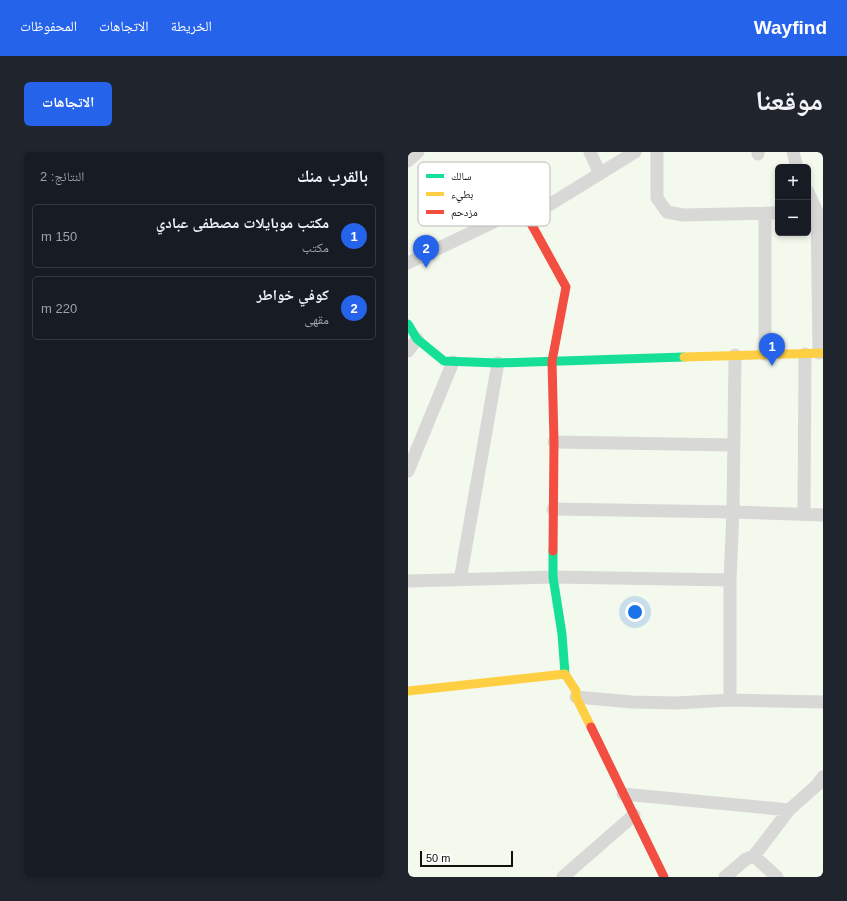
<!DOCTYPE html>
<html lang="ar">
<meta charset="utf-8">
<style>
:root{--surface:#171b24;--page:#20242c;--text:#f1f3f6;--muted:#9ea1a6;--line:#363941;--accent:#2563eb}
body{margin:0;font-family:Arial,"Noto Naskh Arabic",sans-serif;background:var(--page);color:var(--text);direction:rtl}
.controls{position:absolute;right:12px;top:12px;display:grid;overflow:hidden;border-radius:6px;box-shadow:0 2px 6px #0003}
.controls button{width:36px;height:36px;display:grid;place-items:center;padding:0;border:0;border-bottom:1px solid var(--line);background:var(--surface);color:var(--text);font:20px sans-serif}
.scale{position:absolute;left:12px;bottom:10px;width:93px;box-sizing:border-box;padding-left:4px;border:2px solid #0f120a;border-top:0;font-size:11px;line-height:14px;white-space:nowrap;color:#0f120a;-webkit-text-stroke:3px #fff;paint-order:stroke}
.you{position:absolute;left:227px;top:460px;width:14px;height:14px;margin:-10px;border:3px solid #fff;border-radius:50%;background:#1a73e8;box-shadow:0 0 0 6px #1a73e833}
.badge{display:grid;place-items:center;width:26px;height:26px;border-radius:50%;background:var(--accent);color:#fff;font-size:13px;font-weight:700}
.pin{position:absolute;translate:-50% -33px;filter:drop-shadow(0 1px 2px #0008)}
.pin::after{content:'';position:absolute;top:21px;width:14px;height:12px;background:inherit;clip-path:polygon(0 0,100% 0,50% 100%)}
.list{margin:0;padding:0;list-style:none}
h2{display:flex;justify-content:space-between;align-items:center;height:52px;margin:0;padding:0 16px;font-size:17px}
h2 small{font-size:13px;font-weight:400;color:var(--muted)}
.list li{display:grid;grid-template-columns:26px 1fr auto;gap:12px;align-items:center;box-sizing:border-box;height:64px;margin:0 8px 8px;padding:0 8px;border:1px solid var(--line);border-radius:6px}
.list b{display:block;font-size:15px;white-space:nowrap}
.list p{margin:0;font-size:13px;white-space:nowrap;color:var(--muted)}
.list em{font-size:13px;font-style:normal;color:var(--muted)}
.map{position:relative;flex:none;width:415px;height:725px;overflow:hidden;direction:ltr;border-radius:6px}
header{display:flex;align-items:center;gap:24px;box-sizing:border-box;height:56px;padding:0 20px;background:var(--accent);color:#fff}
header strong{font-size:19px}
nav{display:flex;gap:22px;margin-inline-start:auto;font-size:14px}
.intro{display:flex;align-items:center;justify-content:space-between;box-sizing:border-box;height:96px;padding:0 24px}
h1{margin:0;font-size:28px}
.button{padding:10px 18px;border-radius:6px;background:var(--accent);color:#fff;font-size:14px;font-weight:700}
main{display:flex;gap:24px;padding:0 24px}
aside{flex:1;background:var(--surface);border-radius:6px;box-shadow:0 2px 6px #0003}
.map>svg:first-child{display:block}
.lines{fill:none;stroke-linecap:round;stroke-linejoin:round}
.street{stroke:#d8d9d7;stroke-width:13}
.fast{stroke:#16e098;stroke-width:9}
.slow{stroke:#ffcf43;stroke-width:9}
.jam{stroke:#f24e42;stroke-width:9}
.key{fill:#fff;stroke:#b7b8b6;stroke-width:1}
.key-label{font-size:11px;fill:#0f120a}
</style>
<header>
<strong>Wayfind</strong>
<nav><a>الخريطة</a><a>الاتجاهات</a><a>المحفوظات</a></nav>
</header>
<div class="intro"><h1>موقعنا</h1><a class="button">الاتجاهات</a></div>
<main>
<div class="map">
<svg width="415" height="725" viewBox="0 0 415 725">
<rect width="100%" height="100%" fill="#f4f9ed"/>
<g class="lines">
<path class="street" d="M 182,0 L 192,22
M 249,0 L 249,46 L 259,60 L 275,63 L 370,61
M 350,0 L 350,2
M 385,0 L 389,15
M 0,9 L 10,0
M 400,40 L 409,60 L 411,201
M 0,111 L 102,62 L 120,66 L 227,0
M 0,199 L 9,187
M 357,202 L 357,61
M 146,290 L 326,293
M 0,319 L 45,210
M 145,357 L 325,360 L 415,363
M 396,362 L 397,202
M 52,428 L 90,211
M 0,429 L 145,425 L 322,428
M 168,545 L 224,550 L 268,551 L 322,548 L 415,550
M 322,548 L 322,428 L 325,360 L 327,203
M 215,642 L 381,658
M 346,704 L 369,725
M 155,725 L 226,663
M 317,725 L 338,707 L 346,704 L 381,658 L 409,633 L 415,625"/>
<path class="fast" d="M 0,172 L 9,187 L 36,209 L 90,211 L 276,205
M 145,399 L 145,425 L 154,482 L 157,522"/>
<path class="slow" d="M 276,205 L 415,201
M 0,539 L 157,522 L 168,539 L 168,545 L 183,575"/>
<path class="jam" d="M 120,66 L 158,135 L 144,209 L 146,290 L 145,399
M 183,575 L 256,725"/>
</g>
<rect x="10" y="10" width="132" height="64" rx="6" class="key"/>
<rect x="18" y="22" width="18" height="4" fill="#16e098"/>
<rect x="18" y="40" width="18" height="4" fill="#ffcf43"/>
<rect x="18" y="58" width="18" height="4" fill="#f24e42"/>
<g class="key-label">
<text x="43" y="28">سالك</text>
<text x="43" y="46">بطيء</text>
<text x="43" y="64">مزدحم</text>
</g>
</svg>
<div class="controls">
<button>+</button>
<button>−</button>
</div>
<div class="scale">50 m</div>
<div class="you"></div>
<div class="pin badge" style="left:364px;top:214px">1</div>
<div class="pin badge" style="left:18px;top:116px">2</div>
</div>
<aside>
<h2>بالقرب منك<small>النتائج: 2</small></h2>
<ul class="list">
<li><span class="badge">1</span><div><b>مكتب موبايلات مصطفى عبادي</b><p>مكتب</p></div><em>150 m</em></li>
<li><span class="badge">2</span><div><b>كوفي خواطر</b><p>مقهى</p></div><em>220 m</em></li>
</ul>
</aside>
</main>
